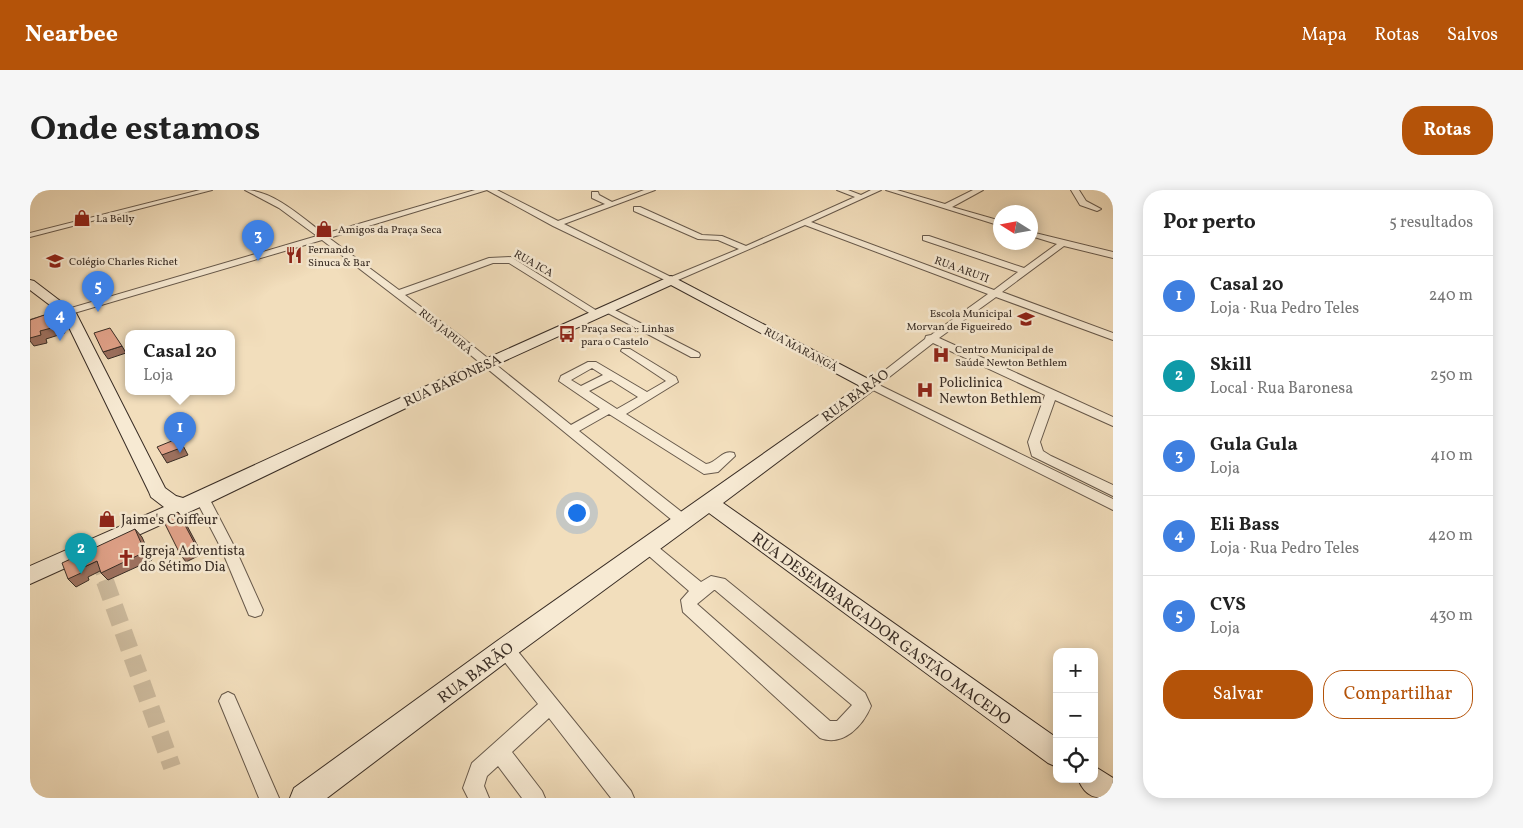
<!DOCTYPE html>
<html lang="pt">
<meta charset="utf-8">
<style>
:root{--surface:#fff;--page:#f6f6f6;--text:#222;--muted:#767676;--line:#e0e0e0;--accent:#b45309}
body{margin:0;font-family:Vollkorn,serif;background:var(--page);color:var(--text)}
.controls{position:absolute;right:15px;bottom:15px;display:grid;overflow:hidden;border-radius:10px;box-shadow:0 2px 12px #0003}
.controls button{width:45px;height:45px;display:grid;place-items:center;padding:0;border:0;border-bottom:1px solid var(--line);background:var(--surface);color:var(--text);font:25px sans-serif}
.compass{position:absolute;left:963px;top:15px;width:45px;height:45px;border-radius:50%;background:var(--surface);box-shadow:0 2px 12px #0003;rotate:281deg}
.you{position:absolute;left:546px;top:322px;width:18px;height:18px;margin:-12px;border:4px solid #fff;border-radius:50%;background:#1a73e8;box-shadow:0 0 0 8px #1a73e833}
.badge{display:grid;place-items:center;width:32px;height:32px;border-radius:50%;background:var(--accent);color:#fff;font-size:16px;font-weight:700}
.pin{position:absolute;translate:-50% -41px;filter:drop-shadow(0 1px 2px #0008)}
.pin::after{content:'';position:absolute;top:26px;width:18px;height:15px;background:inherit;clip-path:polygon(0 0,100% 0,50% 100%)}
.popup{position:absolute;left:95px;top:140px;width:110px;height:65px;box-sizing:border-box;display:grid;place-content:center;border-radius:10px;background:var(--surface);filter:drop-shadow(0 1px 4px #0005);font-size:16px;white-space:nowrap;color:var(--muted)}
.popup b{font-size:19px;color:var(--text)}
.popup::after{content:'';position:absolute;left:50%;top:100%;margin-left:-10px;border:10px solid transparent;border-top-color:var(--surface)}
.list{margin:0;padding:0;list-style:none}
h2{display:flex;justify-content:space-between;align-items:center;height:65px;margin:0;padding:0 20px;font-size:21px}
h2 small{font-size:16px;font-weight:400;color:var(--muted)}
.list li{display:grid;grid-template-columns:32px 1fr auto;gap:15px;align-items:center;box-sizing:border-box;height:80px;padding:0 20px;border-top:1px solid var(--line)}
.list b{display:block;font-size:19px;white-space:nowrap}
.list p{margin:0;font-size:16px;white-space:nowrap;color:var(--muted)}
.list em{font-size:16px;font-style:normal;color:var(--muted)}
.actions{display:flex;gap:10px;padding:15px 20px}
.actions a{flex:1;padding:11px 0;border:1px solid var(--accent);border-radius:20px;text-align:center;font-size:18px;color:var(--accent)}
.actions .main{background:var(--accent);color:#fff}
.icon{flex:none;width:28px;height:28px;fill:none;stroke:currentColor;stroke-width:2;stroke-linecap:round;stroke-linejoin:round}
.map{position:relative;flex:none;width:1083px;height:608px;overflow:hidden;border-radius:20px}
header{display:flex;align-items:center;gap:30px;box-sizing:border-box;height:70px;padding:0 25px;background:var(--accent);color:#fff}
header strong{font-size:24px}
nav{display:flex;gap:28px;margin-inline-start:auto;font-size:18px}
.intro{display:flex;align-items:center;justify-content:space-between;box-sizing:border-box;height:120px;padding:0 30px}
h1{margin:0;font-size:35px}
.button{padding:12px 22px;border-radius:20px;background:var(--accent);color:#fff;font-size:18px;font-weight:700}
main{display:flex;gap:30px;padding:0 30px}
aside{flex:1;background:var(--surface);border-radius:20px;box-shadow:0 2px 12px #0003}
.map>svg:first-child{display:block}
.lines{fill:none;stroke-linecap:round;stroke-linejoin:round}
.street-tunnel-far1{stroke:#cdbb9e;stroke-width:14;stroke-dasharray:14 7;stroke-linecap:butt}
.street-tunnel{stroke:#cdbb9e;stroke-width:18;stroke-dasharray:18 9;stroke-linecap:butt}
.street-casing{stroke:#67594b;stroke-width:2}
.secondary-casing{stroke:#392d25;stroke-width:2}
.street{fill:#f7ead3;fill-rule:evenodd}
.secondary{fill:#f7ead3;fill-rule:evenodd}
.shaded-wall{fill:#9d715f;stroke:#392d25}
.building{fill:#e0a188;stroke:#392d25}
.labels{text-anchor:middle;stroke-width:5;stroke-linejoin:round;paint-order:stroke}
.far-poi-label{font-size:11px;fill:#392d25;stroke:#f7ead3;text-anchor:start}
.far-street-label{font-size:11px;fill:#392d25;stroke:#f7ead3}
.street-label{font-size:14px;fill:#392d25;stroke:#f7ead3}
.poi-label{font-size:14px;fill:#392d25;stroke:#f7ead3;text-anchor:start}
.near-street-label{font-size:16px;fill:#392d25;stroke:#f7ead3}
</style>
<header>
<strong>Nearbee</strong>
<nav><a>Mapa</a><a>Rotas</a><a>Salvos</a></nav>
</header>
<div class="intro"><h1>Onde estamos</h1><a class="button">Rotas</a></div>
<main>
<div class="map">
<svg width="1083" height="608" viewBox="0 0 1083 608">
<rect width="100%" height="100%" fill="#f2debc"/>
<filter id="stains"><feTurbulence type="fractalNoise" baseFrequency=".004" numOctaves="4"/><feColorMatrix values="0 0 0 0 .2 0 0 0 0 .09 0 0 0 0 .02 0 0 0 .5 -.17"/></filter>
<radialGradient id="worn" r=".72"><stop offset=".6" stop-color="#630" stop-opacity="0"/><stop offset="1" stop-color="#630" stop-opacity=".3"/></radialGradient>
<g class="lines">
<path class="street-tunnel-far1" d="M 68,370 L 76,392"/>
<path class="street-tunnel" d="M 75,391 L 142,577"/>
<g class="street-casing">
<path id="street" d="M 170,0 L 182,0 L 0,47 L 0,43 Z
M 215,0 C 243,0 273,28 294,44 L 445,0 L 457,0 L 299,48 L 369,100 L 459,68 L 481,67 L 572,124 L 570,126 L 564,126 L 479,73 L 463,73 L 375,105 L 429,145 L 541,235 L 570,219 L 529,191 L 531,186 L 558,172 L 566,172 L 617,202 L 636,191 L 591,161 L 592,159 L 600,159 L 646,187 L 648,192 L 596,224 L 676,274 C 687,273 692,259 704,263 L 705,266 L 688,282 L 674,284 L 579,224 L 549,241 L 658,327 L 660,331 L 658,335 L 653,336 L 648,335 L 421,149 L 292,50 L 0,136 L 0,130 L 287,46 L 249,18 ZM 562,178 L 573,185 L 551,196 L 541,190 ZM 581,190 L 608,207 L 587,219 L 559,201 Z
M 457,0 L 467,0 L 528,31 L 575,14 L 562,8 L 562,2 L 568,2 L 569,5 L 582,12 L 614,0 L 625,0 L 534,34 L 641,87 L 709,59 L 688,50 L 668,49 L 604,21 L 604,17 L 610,17 L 672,45 L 692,46 L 716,56 L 825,7 L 807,0 L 818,0 L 831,5 L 841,0 L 851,0 L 781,32 L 964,100 L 988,82 L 893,50 L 893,46 L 899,46 L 994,78 L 1027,54 L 1001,46 L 1001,42 L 1083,62 L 1083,68 L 1034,56 L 972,102 L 1083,143 L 1083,150 L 966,107 L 909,148 L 1083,227 L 1083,236 L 1025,210 L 1010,252 L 1013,261 L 1021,266 L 1083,295 L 1083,306 L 1002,266 L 998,252 L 1015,205 L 903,153 L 849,195 L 1083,309 L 1083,320 L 835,196 L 895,149 L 896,146 L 901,145 L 958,104 L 775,35 L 641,93 L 523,36 Z
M 856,0 L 867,0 L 915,14 L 943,0 L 953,0 L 922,17 L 971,31 L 971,36 Z
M 1041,0 L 1049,0 L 1056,11 L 1071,19 L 1067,21 L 1050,15 Z
M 577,116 L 669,163 L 670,165 L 669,167 L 661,167 L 574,121 L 572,119 Z
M 172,303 L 177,304 L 205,358 L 233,420 L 231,425 L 225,427 L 219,425 L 191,358 L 165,308 L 167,304 Z
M 617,350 L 622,352 L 671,392 L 681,386 L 695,389 L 835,503 L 841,516 C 833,536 813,557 790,548 L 653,422 L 651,410 L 659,401 L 612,360 L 610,356 L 612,352 ZM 684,400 L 685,400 L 822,515 L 807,531 L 800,531 L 667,414 Z
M 475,451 L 481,453 L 601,601 L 604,608 L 581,608 L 519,528 L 482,562 L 512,601 L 515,608 L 492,608 L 468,576 L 457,586 L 454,596 L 459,608 L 438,608 L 433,598 L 442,573 L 508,514 L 469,465 L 466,459 L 469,453 Z
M 198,502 L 204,505 L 249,608 L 229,608 L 189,511 L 192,505 Z"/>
</g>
<g class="secondary-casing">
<path id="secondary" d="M 641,86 L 846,193 L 849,196 L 693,313 L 1027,548 L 1027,577 L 1018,573 L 679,323 L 483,467 L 297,608 L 260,608 L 264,598 L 467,451 L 830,196 L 641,95 L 461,177 L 179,313 L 0,394 L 0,376 L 134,317 L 121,307 L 119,302 L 33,125 L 0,100 L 0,90 L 4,91 L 46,123 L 135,298 L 146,306 L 153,308 L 451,171 Z
M 1064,576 L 1083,588 L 1083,608 C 1065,608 1056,608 1048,589 L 1064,589 Z"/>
</g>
<use href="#street" class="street"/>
<use href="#secondary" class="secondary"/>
</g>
<path class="shaded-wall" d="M 23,122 L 28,130 L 35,143 L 16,149 L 17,153 L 4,156 L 0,151 L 0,148 L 10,141 Z
M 92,156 L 96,163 L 78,169 L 73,162 Z
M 149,248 L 158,265 L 137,273 L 132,265 Z
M 148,322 L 154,330 L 172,364 L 156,372 L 150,364 Z
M 105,339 L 112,347 L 122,370 L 78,390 L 71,383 Z
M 67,371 L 74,379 L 58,387 L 59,390 L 46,397 L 38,389 L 50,379 Z"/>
<path class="building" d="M 23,122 L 29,136 L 10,141 L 11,145 L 0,148 L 0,130 Z
M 80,138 L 92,156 L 73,162 L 64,143 Z
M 149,248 L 153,257 L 132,265 L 127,257 Z
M 148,322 L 166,356 L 150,364 L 133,330 Z
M 105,339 L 115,362 L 71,383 L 67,371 L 50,379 L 51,383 L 38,389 L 32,373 Z"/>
<defs>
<g id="shop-bare" transform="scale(1.35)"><path d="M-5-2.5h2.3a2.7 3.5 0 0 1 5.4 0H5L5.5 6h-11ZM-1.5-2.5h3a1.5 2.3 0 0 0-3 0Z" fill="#8f2418" stroke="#f7ead3" stroke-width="2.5" paint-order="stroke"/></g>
<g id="restaurant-bare" transform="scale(1.35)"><path d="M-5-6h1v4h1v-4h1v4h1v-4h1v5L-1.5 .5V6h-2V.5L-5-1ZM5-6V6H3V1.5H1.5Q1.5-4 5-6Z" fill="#8f2418" stroke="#f7ead3" stroke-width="2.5" paint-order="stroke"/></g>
<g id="school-bare" transform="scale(1.35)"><path d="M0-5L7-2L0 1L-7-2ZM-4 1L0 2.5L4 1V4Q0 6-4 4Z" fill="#8f2418" stroke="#f7ead3" stroke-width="2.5" paint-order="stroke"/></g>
<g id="bus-bare" transform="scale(1.35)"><path d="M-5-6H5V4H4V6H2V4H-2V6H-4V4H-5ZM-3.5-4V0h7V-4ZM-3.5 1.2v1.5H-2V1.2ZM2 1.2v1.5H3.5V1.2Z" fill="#8f2418" stroke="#f7ead3" stroke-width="2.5" paint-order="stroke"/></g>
<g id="hospital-bare" transform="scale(1.35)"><path d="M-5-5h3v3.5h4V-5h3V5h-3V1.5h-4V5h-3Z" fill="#8f2418" stroke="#f7ead3" stroke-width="2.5" paint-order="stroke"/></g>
<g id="church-bare" transform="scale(1.35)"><path d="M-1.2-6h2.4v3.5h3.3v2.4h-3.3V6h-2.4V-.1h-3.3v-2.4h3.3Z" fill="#8f2418" stroke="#f7ead3" stroke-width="2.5" paint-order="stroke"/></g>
</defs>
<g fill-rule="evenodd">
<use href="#shop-bare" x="52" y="28"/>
<use href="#shop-bare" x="294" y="39"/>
<use href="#restaurant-bare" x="264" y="65"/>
<use href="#school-bare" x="25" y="71"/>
<use href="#school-bare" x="996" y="129"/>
<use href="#bus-bare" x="537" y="144"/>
<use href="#hospital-bare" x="911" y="165"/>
<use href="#hospital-bare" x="895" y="200"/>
<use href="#shop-bare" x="77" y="329"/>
<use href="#church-bare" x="96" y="368"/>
</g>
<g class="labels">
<g class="far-poi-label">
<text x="66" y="32">La Belly</text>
<text x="308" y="43">Amigos da Praça Seca</text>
<text x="278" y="63">Fernando<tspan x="278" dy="13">Sinuca &amp; Bar</tspan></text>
<text x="39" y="75">Colégio Charles Richet</text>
<text x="982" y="127" text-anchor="end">Escola Municipal<tspan x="982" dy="13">Morvan de Figueiredo</tspan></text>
<text x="551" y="142">Praça Seca :: Linhas<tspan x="551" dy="13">para o Castelo</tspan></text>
<text x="925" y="163">Centro Municipal de<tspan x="925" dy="13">Saúde Newton Bethlem</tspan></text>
</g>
<g class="far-street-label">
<text transform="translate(504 73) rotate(30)" y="4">RUA ICA</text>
<text transform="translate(932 79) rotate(20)" y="4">RUA ARUTI</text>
<text transform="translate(416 141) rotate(39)" y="4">RUA JAPURÁ</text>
<text transform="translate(771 159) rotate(28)" y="4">RUA MARANGÁ</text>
</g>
<g class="street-label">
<text transform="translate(422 190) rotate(-25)" y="5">RUA BARONESA</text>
<text transform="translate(825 205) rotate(-36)" y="5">RUA BARÃO</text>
</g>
<g class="poi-label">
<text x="909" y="197">Policlinica<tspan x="909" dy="16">Newton Bethlem</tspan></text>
<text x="91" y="334">Jaime's Coiffeur</text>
<text x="110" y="365">Igreja Adventista<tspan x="110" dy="16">do Sétimo Dia</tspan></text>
</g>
<g class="near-street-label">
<text transform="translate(852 438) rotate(36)" y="6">RUA DESEMBARGADOR GASTÃO MACEDO</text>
<text transform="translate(445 482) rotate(-37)" y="6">RUA BARÃO</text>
</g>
</g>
<rect width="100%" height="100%" filter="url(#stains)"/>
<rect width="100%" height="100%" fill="url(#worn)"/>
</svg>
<div class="controls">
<button>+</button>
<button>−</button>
<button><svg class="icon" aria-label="locate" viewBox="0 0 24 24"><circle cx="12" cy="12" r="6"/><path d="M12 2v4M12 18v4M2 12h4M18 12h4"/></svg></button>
</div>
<svg class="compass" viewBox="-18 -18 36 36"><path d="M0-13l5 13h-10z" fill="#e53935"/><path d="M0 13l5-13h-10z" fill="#767676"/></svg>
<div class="you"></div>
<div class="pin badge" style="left:150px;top:263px;background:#3f7fe0">1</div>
<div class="popup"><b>Casal 20</b>Loja</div>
<div class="pin badge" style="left:51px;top:384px;background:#0f9aa8">2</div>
<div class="pin badge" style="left:228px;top:71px;background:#3f7fe0">3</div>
<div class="pin badge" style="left:30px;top:151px;background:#3f7fe0">4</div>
<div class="pin badge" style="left:68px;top:122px;background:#3f7fe0">5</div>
</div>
<aside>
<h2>Por perto<small>5 resultados</small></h2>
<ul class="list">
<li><span class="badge" style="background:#3f7fe0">1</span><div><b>Casal 20</b><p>Loja · Rua Pedro Teles</p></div><em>240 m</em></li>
<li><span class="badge" style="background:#0f9aa8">2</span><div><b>Skill</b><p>Local · Rua Baronesa</p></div><em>250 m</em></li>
<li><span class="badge" style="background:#3f7fe0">3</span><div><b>Gula Gula</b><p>Loja</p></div><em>410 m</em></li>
<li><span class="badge" style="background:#3f7fe0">4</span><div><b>Eli Bass</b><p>Loja · Rua Pedro Teles</p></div><em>420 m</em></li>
<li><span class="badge" style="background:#3f7fe0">5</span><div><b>CVS</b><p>Loja</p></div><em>430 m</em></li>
</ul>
<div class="actions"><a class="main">Salvar</a><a>Compartilhar</a></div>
</aside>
</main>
